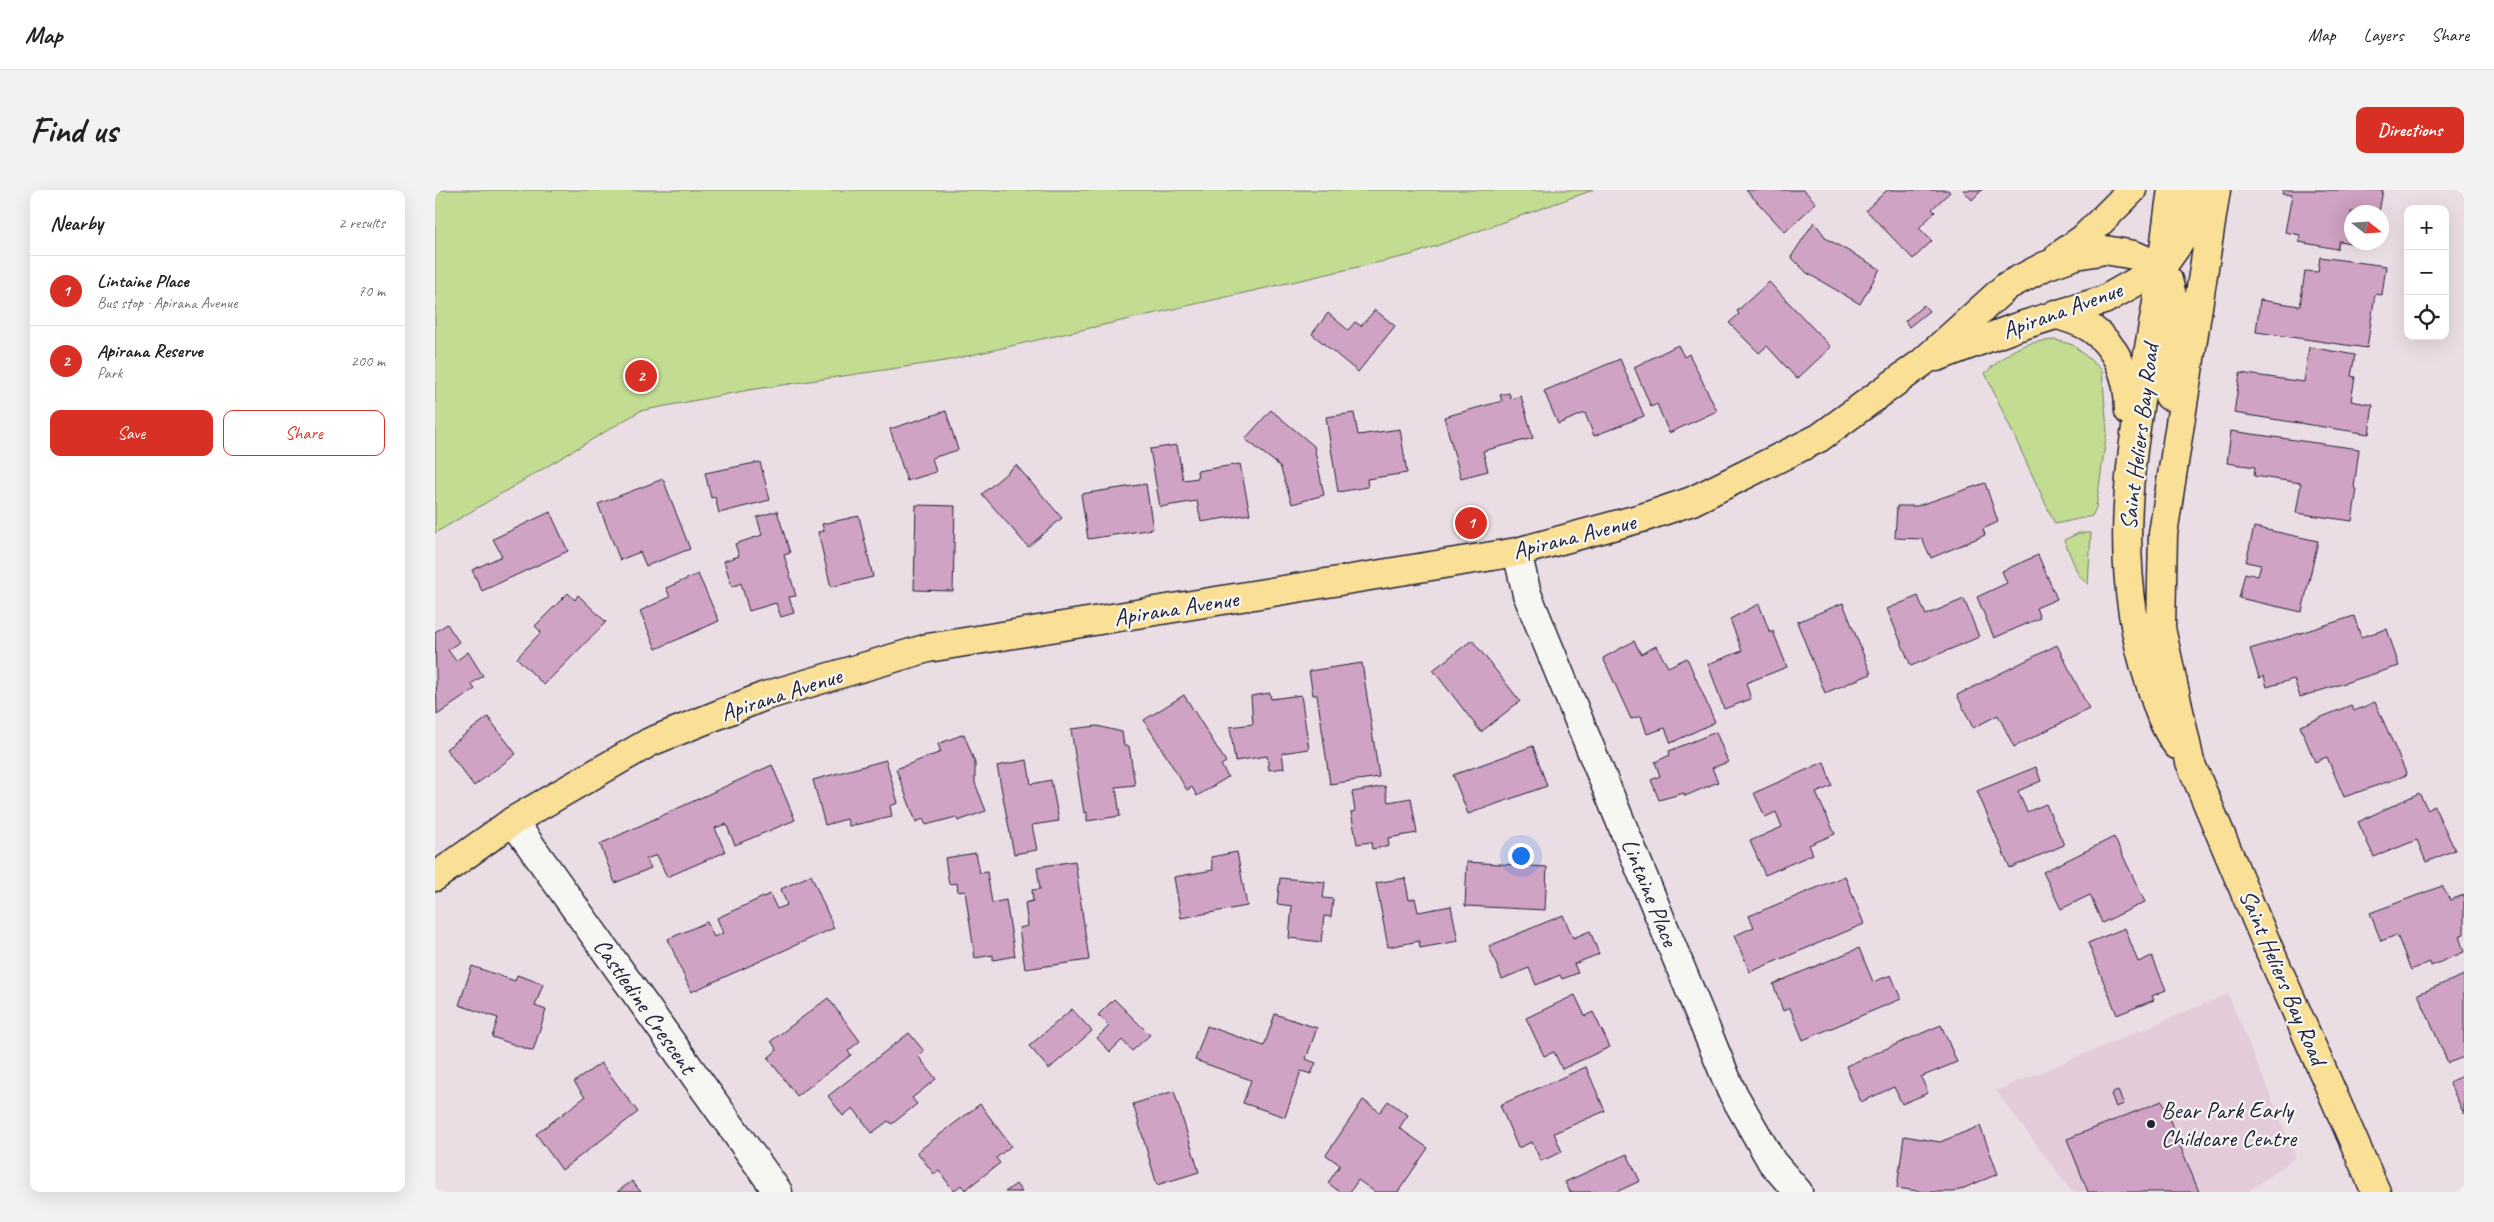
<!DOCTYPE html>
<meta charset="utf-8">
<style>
:root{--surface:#fff;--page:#f2f2f2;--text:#222;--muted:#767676;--line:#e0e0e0;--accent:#d93025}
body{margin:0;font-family:Caveat,sans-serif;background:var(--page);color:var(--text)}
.controls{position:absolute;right:15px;top:15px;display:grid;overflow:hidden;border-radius:10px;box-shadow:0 5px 20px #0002}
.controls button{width:45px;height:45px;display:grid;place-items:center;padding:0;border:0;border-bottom:1px solid var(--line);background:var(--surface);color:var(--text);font:25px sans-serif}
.compass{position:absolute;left:1909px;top:15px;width:45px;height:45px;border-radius:50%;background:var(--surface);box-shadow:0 5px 20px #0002;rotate:107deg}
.you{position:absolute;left:1085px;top:665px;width:18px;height:18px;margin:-12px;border:4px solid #fff;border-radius:50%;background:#1a73e8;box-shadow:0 0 0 8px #1a73e833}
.badge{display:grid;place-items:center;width:32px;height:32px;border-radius:50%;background:var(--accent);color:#fff;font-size:16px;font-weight:700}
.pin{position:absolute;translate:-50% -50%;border:2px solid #fff;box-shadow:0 1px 5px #0006}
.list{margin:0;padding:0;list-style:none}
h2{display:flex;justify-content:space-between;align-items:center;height:65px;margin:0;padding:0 20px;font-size:21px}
h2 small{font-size:16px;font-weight:400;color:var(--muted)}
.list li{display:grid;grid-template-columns:32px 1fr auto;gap:15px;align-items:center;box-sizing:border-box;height:70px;padding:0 20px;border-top:1px solid var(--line)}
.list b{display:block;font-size:19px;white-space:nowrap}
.list p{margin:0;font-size:16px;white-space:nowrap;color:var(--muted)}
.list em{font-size:16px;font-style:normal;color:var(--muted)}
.actions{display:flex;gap:10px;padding:15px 20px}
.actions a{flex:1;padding:11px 0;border:1px solid var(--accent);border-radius:10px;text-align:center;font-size:18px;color:var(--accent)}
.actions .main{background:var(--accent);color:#fff}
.icon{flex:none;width:28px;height:28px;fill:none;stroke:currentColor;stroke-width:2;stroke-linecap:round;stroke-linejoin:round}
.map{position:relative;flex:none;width:2029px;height:1002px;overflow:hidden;border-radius:10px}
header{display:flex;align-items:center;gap:30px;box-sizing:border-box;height:70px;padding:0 25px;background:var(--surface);border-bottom:1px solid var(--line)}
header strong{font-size:24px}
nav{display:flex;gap:28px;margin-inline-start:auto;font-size:18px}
.intro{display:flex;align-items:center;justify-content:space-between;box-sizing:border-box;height:120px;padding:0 30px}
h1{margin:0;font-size:35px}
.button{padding:12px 22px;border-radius:10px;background:var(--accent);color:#fff;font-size:18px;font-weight:700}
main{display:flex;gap:30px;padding:0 30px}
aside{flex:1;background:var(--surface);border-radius:10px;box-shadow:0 5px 20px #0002}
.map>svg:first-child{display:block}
.built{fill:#e3cbda}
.green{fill:#c2dc92;stroke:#727f66}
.building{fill:#d0a2c4;stroke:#22223b}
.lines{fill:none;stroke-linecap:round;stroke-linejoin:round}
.minor-casing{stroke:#22223b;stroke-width:31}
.major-casing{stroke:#22223b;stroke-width:31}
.minor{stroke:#f6f6f2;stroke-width:28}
.major{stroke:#fadf96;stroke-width:28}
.poi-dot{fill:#22223b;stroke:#f6f6f2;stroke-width:2}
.labels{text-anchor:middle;stroke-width:4.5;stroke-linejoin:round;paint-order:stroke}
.street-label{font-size:24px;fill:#22223b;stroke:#f6f6f2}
.poi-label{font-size:24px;fill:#22223b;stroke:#f6f6f2;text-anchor:start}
</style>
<header>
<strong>Map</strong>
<nav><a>Map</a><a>Layers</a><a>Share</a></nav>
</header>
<div class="intro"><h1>Find us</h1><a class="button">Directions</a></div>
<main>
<aside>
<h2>Nearby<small>2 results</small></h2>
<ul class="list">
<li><span class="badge">1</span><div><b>Lintaine Place</b><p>Bus stop · Apirana Avenue</p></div><em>70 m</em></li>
<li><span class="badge">2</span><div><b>Apirana Reserve</b><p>Park</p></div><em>200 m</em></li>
</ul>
<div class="actions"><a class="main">Save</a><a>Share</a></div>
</aside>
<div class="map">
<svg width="2029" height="1002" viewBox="0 0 2029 1002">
<rect width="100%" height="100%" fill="#ebdde4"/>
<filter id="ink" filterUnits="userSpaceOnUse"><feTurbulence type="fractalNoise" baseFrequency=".02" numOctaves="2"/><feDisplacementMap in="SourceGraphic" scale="10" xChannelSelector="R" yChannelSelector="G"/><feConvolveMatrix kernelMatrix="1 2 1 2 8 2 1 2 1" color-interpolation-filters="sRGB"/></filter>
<g filter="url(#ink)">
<path class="built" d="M 1793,804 L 1861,967 L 1812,1002 L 1637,1002 L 1561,901 Z"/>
<path class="green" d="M 0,0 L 1158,0 L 976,65 L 510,171 L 314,200 L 205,221 L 0,343 Z
M 1621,150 L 1638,155 L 1667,180 L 1672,241 L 1661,318 L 1657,326 L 1620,334 L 1550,183 C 1577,160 1584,152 1621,150 Z
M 1644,343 L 1656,343 L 1653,395 L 1643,384 L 1629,350 Z"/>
<path class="building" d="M 1311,0 L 1369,0 L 1381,13 L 1350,42 Z
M 1452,0 L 1513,0 L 1515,2 L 1497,19 L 1500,22 L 1484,38 L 1497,51 L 1478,69 L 1431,20 Z
M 1528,0 L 1547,0 L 1537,10 Z
M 1848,0 L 1948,0 L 1944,22 L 1916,22 L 1916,52 L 1939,52 L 1938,57 L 1904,51 L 1902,59 L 1864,52 L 1865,45 L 1850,42 L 1857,5 L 1847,4 Z
M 1379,32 L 1392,49 L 1445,79 L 1425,114 L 1372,83 L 1356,67 Z
M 1885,67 L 1951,76 L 1947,105 L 1940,104 L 1932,158 L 1821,142 L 1825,110 L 1865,116 L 1870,81 L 1883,82 Z
M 1334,92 L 1396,157 L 1362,189 L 1332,156 L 1324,163 L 1294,133 L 1304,124 L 1302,121 Z
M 1489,115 L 1494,121 L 1474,137 L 1470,131 Z
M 940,120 L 960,136 L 923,182 L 877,144 L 893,123 L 913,140 L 920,132 L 926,136 Z
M 1243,155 L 1249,167 L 1254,164 L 1282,221 L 1234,243 L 1222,214 L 1216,217 L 1199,177 Z
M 1874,157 L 1920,165 L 1916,186 L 1920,187 L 1916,211 L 1938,215 L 1934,244 L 1799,223 L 1805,183 L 1869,192 Z
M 1185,169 L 1209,226 L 1159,246 L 1150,223 L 1123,234 L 1109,201 Z
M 1074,203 L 1076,209 L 1086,206 L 1098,248 L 1048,261 L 1053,281 L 1026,288 L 1009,227 L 1067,211 L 1065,205 Z
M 836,220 L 879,256 L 889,305 L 857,314 L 845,276 L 810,249 Z
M 511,221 L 523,260 L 497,268 L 501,282 L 472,291 L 455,239 Z
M 919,223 L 923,245 L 965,239 L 972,283 L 932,289 L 933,297 L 903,302 L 891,227 Z
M 1796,241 L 1924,259 L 1919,298 L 1922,299 L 1917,331 L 1861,323 L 1866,293 L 1819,286 L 1820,277 L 1792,273 Z
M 742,255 L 748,290 L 763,288 L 762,281 L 805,274 L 815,324 L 766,332 L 762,311 L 725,317 L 715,259 Z
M 325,272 L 335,310 L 284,323 L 280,307 L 276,308 L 270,283 Z
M 581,275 L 627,328 L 593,357 L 547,304 Z
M 228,289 L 255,359 L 211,376 L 205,362 L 185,370 L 163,314 Z
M 1550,293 L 1563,332 L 1548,339 L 1550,345 L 1496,368 L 1487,349 L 1460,348 L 1462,316 L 1482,316 Z
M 711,294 L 718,339 L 653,349 L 646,304 Z
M 481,315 L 520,316 L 518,401 L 479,400 Z
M 342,321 L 355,363 L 349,365 L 361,406 L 354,407 L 359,423 L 346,427 L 341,413 L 314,421 L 306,393 L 297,397 L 289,371 L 304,366 L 300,354 L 327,345 L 322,327 Z
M 115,322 L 133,361 L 47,401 L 37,380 L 67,366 L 58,349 Z
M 424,326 L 438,387 L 396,397 L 383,342 L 389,341 L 387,334 Z
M 1819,337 L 1883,351 L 1867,422 L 1804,408 L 1810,383 L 1823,386 L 1826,375 L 1811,372 Z
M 1603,365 L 1622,409 L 1601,418 L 1605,428 L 1559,448 L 1542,407 L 1572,393 L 1567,381 Z
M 263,384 L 284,431 L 221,459 L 205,421 L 235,407 L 231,398 Z
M 133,403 L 140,410 L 143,405 L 171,432 L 109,495 L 82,468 L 106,442 L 100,436 Z
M 1483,406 L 1491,425 L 1529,409 L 1544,447 L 1476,476 L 1452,419 Z
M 1408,413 L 1436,484 L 1390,503 L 1362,432 Z
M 1324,414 L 1335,443 L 1338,441 L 1352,477 L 1311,493 L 1316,509 L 1289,519 L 1273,474 L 1307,461 L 1295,429 Z
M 1919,426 L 1926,447 L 1952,439 L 1964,476 L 1865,507 L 1859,489 L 1832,497 L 1829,486 L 1824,488 L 1815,459 Z
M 12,434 L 24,452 L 13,460 L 21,471 L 33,462 L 48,486 L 36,494 L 40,499 L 2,525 L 0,442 Z
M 1037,450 L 1085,511 L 1046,542 L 998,480 Z
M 1199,451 L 1206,464 L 1221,456 L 1233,477 L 1252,468 L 1280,532 L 1236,553 L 1230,538 L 1212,544 L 1206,526 L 1196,529 L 1168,468 Z
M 1622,455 L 1654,519 L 1579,557 L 1563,525 L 1538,538 L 1522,505 Z
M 927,473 L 944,587 L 895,594 L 882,505 L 878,505 L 874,481 Z
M 835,503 L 836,509 L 866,505 L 874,559 L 847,563 L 849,578 L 834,580 L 832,566 L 800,571 L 795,537 L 818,534 L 816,506 Z
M 749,505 L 791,572 L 786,575 L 793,587 L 762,606 L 757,597 L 752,600 L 709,530 Z
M 1940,512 L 1972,585 L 1909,607 L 1892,567 L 1880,572 L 1865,536 L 1916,515 L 1919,521 Z
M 53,527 L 81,564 L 39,596 L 11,559 Z
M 662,536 L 687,542 L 689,556 L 694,556 L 700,595 L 681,597 L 685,626 L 652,631 L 652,622 L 649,623 L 636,539 Z
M 1281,542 L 1293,572 L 1277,578 L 1283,592 L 1250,606 L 1249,603 L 1224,610 L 1216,590 L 1225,586 L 1220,572 L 1235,565 L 1234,561 Z
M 529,544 L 540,573 L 540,593 L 551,621 L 523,631 L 521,627 L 491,635 L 488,629 L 481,632 L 461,579 L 506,562 L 503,554 Z
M 1098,556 L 1112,596 L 1033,624 L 1018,585 Z
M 451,570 L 463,613 L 455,616 L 457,627 L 414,636 L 412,629 L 390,635 L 378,590 Z
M 592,570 L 596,594 L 616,590 L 624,631 L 597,635 L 602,660 L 579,664 L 562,576 Z
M 1389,572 L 1397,596 L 1381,603 L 1400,644 L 1374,655 L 1378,664 L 1330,685 L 1315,651 L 1347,637 L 1341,622 L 1330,627 L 1319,603 Z
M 337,575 L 360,630 L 300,655 L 291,634 L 280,638 L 290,662 L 232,687 L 222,665 L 211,669 L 216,678 L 180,693 L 165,654 Z
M 1601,577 L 1606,591 L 1583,601 L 1592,622 L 1611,614 L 1629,655 L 1575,678 L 1542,601 Z
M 950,596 L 953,612 L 976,608 L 982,643 L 953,648 L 954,656 L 937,659 L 936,652 L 922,654 L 916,622 L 920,621 L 917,602 Z
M 1984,603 L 1993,620 L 1999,616 L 2020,660 L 1991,672 L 1982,650 L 1939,667 L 1923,632 Z
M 1679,647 L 1710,712 L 1667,733 L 1655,705 L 1626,719 L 1608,682 Z
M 802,662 L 812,716 L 746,728 L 739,687 L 778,680 L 776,667 Z
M 541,663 L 545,683 L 552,682 L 557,713 L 571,710 L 580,766 L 558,770 L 558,765 L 540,768 L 530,701 L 523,702 L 522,693 L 514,694 L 510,668 Z
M 640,671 L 654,770 L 590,779 L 584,738 L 593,736 L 590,713 L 598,711 L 597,700 L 605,699 L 602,677 Z
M 1032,672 L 1112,677 L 1110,720 L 1030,716 Z
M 376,685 L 399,738 L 256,802 L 233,749 L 272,732 L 279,747 L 288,743 L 282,728 L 335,704 L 342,719 L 352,715 L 346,699 Z
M 1410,686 L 1429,734 L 1315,782 L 1299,746 L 1319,737 L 1314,726 Z
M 845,688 L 890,692 L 888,708 L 898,709 L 896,727 L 889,726 L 886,752 L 854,748 L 857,716 L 842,714 Z
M 970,688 L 974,710 L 980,708 L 983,722 L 1016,716 L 1023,751 L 985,758 L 984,751 L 953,757 L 941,693 Z
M 2007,696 L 2015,710 L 2029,705 L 2029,744 L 2024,746 L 2029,762 L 1996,776 L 1995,772 L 1976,780 L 1962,745 L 1946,751 L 1935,723 Z
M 1128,725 L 1138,748 L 1155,741 L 1164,764 L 1139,774 L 1143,783 L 1127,789 L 1125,785 L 1101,795 L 1094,778 L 1067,789 L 1054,756 Z
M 1690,738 L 1703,772 L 1717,766 L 1731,800 L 1717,806 L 1719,810 L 1682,825 L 1653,753 Z
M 1424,758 L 1438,792 L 1456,785 L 1466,809 L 1368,850 L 1355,818 L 1348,821 L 1338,794 Z
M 37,776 L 80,791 L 82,785 L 108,794 L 100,816 L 111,820 L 98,861 L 57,847 L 63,828 L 24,815 Z
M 2029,785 L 2029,867 L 2013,873 L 1983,804 Z
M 1140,805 L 1150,826 L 1158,822 L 1175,857 L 1127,879 L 1119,862 L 1109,866 L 1091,828 Z
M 393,808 L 425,851 L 413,861 L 416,865 L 362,906 L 333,868 L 342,860 L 336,851 Z
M 679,809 L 715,845 L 697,861 L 687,850 L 675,862 L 662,848 L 674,836 L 663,825 Z
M 637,819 L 657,841 L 614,879 L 594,856 Z
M 840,824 L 882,838 L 871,869 L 881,873 L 876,884 L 866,881 L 850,927 L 808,913 L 816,890 L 760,870 L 772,836 L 829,856 Z
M 1506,835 L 1522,872 L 1486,887 L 1493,903 L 1467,914 L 1459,897 L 1426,912 L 1411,876 Z
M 474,843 L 489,861 L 483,866 L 501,889 L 477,908 L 482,914 L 457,934 L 453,931 L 437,943 L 418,918 L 408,926 L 393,906 Z
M 166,873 L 203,922 L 127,980 L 101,944 L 150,907 L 139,892 Z
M 1151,877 L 1170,921 L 1119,943 L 1127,962 L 1106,971 L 1097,952 L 1083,958 L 1065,915 Z
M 2029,885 L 2029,924 L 2014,892 Z
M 739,901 L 764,982 L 722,995 L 698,914 Z
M 1683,901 L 1689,914 L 1681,917 L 1676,904 Z
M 928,910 L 945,922 L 953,911 L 973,925 L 964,938 L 993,958 L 963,1002 L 940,1002 L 923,990 L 915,1002 L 905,1002 L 893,993 L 905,975 L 891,965 Z
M 1727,911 L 1764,1002 L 1653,1002 L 1632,949 Z
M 545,914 L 576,956 L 561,968 L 565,973 L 530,1000 L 526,995 L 519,1001 L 504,981 L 499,984 L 482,962 Z
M 1545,936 L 1563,984 L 1519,1002 L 1490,1002 L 1462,998 L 1469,946 L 1505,952 Z
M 1192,964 L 1205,991 L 1181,1002 L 1135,1002 L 1130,992 Z
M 197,991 L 206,1002 L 182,1002 Z
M 581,994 L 587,1002 L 570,1002 Z"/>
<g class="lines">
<g class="minor-casing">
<path id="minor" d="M 1082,362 L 1092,404 L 1110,448 L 1296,900 L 1337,972 L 1363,1002
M 78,631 L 343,1002"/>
</g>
<g class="major-casing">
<path id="major" d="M 1737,0 C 1731,37 1728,75 1722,112 C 1700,242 1671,364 1715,493 C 1722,516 1728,536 1742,555
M 1781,0 L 1728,344 L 1726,438 L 1755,572 L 1833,757 L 1941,1002
M 1624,66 L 1648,49 L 1697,0
M 1733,90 L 1739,113 L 1734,206
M 1620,124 C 1632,128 1647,132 1657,139 C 1684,159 1694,189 1694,221
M 1502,167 L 1582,137 L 1669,110 L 1727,77 L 1749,46 L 1766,0
M 0,687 L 78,631 L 215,552 L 330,506 L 493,458 L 1082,362 L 1210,327 L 1257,311 L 1384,248 L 1488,172 L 1572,96 L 1610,76 L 1641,65 L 1670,60 L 1699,65 L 1727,77"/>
</g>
<use href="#minor" class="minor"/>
<use href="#major" class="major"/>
</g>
</g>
<circle class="poi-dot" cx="1716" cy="934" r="5"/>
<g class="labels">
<g class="street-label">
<text transform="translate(1627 120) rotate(-20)" y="8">Apirana Avenue</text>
<text transform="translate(1704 247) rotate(-83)" y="8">Saint Heliers Bay Road</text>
<text transform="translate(1139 346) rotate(-14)" y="8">Apirana Avenue</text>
<text transform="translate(741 418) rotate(-9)" y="8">Apirana Avenue</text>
<text transform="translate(346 504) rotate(-18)" y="8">Apirana Avenue</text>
<text transform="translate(1215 702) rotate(68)" y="8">Lintaine Place</text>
<text transform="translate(1848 787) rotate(67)" y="8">Saint Heliers Bay Road</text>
<text transform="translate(210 816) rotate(55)" y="8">Castledine Crescent</text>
</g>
<g class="poi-label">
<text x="1726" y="928">Bear Park Early<tspan x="1726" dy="28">Childcare Centre</tspan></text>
</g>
</g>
</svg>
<div class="controls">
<button>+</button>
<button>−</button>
<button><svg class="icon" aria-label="locate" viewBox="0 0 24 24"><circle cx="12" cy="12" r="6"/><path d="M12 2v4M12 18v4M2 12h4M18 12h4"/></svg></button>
</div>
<svg class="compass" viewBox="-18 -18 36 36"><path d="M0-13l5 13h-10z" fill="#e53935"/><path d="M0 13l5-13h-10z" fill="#767676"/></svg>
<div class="you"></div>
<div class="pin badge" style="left:1036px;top:333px">1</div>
<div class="pin badge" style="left:206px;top:186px">2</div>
</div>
</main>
